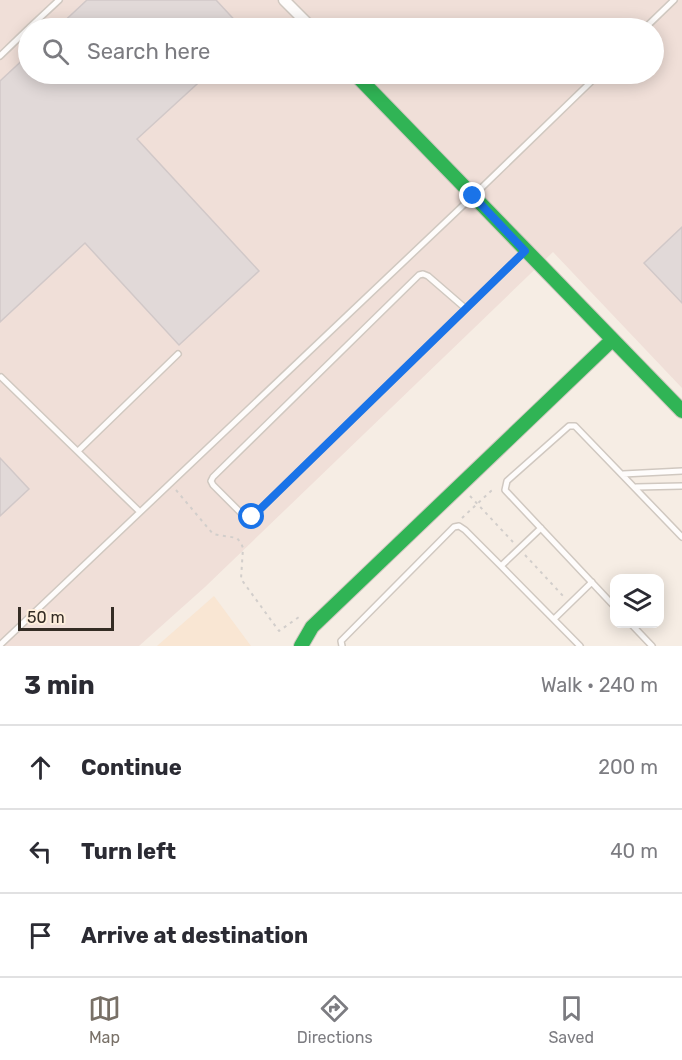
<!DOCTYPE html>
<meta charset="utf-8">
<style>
:root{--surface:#fff;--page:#f7f7f7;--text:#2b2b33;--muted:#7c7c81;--line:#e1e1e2;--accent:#787067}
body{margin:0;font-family:Rubik,sans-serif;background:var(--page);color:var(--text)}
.controls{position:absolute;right:18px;bottom:18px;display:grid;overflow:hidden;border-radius:12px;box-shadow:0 3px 15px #0003}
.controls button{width:54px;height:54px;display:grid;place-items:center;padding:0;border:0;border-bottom:2px solid var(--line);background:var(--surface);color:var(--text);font:30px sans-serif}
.scale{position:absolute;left:18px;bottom:15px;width:96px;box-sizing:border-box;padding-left:6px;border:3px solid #342c24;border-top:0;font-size:16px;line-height:21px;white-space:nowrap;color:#342c24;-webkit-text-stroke:4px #feeedc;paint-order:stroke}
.stop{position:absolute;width:18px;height:18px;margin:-14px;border:4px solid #1a73e8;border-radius:50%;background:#fff}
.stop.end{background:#1a73e8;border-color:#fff;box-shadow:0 2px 6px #0008}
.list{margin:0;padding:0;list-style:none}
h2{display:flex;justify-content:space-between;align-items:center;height:78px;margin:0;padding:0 24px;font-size:26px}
h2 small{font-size:20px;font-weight:400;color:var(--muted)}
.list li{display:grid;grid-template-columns:39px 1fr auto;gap:18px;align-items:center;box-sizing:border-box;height:84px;padding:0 24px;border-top:2px solid var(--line)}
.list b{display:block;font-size:22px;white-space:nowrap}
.list em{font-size:20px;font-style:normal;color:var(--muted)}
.icon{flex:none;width:33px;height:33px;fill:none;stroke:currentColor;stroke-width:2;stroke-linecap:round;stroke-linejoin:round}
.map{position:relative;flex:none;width:682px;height:646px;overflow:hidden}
.search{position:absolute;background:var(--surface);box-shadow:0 3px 15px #0003;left:18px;right:18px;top:18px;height:66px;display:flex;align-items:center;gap:15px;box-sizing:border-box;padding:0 21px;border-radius:33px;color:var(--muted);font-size:22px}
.sheet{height:330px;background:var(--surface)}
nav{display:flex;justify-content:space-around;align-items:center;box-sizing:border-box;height:84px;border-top:2px solid var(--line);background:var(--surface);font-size:16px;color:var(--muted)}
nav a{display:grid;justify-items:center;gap:3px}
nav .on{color:var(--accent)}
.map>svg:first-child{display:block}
.built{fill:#f9e6d3}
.industrial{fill:#f0dfd8;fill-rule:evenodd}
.building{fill:#e1d9d8;stroke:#d1c8c8;stroke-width:1.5}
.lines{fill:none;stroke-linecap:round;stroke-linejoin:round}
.lane-casing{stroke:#d0c8c0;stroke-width:8}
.street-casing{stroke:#d0c8c0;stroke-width:13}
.fast-casing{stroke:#d0c8c0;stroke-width:16}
.path{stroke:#d2cecb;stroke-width:2;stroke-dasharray:3 4.5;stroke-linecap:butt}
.lane{stroke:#fefcfb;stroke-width:5}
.street{stroke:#fefcfb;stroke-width:10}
.fast{stroke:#30b455;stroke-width:14}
.route{stroke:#1a73e8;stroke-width:8}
</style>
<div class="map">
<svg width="682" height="646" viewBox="0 0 682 646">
<rect width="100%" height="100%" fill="#f6ede4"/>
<path class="built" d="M 214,596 L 251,646 L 157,646 Z"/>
<path class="industrial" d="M 0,0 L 682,0 L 682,388 L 553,252 L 205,587 L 139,646 L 0,646 ZM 28,28 L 654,28 L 654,74 L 28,74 Z"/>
<path class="building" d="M 87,0 L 216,0 L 242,28 L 57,28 Z
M 28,55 L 28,74 L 208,74 L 137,139 L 259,271 L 179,345 L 85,243 L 0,322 L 0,81 Z
M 682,227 L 682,303 L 644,263 Z
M 0,458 L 29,489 L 0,516 Z"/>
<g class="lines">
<g class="lane-casing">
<path id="lane" d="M 29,28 L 59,0
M 645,28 L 674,0
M 0,56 L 28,29
M 465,308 L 428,276 L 423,274 L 419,275 L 213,477 L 211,481 L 213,485 L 245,517 L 248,519 L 252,517 L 525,251
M 1,377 L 140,512
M 78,451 L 178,354
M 623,474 L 682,471
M 636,487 L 682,486
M 501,566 L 580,646
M 614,606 L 505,490 L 507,481 L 569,426 L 575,426 L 682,537
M 554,619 L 592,582
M 631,624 L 652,646
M 0,645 L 473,196 L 599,74
M 342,646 L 341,641 L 454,527 L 459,526 L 465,530 L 501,566 L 541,528"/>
</g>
<g class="street-casing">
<path id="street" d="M 284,0 L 312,28"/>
</g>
<g class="fast-casing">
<path id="fast" d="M 355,74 L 682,411
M 301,646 L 312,627 L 612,340"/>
</g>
<path class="path" d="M 176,490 L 213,534 L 237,538 L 241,543 L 243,548 L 241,579 L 279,631 L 299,617 L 302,619
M 470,496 L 513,542
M 462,518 L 491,491 L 496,489
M 525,555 L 564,597"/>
<use href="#lane" class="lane"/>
<use href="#street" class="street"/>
<use href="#fast" class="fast"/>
</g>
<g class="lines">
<path class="route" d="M 252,517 L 525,251 L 473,196"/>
</g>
</svg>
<div class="controls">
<button><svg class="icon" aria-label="layers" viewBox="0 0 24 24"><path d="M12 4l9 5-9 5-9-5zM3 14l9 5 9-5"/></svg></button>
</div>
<div class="scale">50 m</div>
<div class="stop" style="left:252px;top:517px"></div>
<div class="stop end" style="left:473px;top:196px"></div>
<div class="search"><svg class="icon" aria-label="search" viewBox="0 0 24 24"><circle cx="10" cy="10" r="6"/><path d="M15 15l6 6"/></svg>Search here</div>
</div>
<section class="sheet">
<h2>3 min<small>Walk · 240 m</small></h2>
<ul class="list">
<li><svg class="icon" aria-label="ahead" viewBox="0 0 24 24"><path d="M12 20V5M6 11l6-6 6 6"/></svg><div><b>Continue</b></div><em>200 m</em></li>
<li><svg class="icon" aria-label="left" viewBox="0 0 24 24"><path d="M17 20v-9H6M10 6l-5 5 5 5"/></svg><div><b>Turn left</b></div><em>40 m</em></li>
<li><svg class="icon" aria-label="arrive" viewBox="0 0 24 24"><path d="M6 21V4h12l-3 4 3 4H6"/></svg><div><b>Arrive at destination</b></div></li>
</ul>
</section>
<nav>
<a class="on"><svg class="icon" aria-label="map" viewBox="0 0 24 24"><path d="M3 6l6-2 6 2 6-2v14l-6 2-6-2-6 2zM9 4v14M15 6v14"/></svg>Map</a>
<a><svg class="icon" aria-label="directions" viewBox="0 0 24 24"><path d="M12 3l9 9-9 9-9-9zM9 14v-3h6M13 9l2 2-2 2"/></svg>Directions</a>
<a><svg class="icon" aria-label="saved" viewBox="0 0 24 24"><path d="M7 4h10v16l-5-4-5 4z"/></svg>Saved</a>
</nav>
